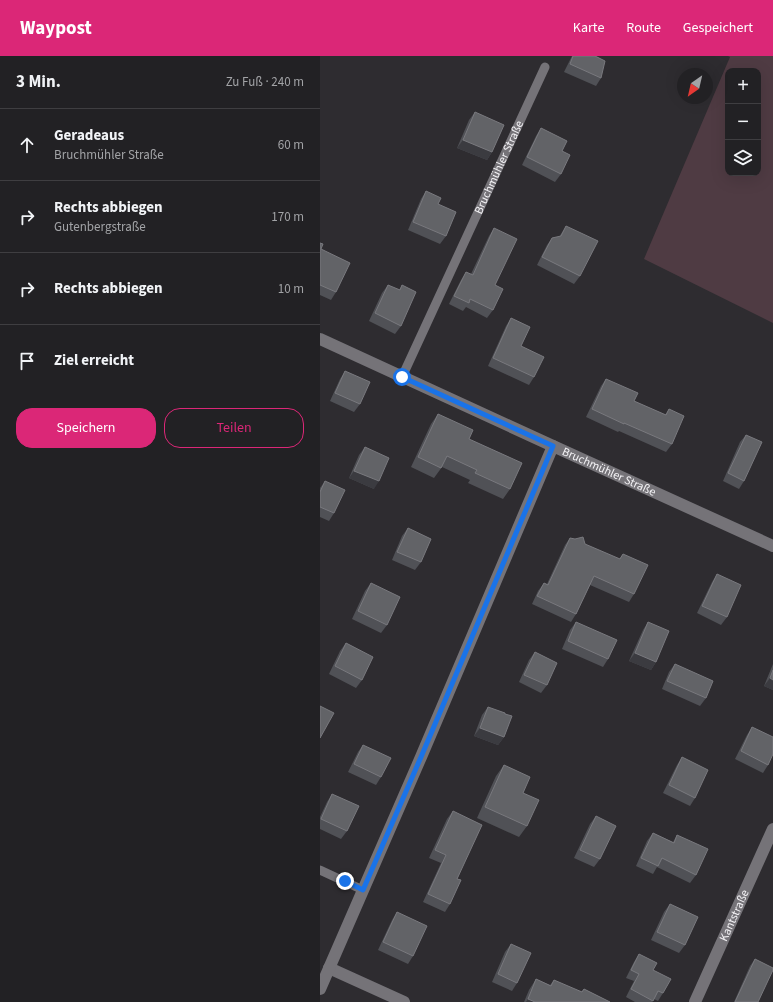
<!DOCTYPE html>
<html lang="de">
<meta charset="utf-8">
<style>
:root{--surface:#222124;--page:#2a292c;--text:#f1f3f6;--muted:#a2a3a6;--line:#3f3e41;--accent:#db2777}
body{margin:0;font-family:"Source Sans 3",sans-serif;background:var(--page);color:var(--text)}
.controls{position:absolute;right:12px;top:12px;display:grid;overflow:hidden;border-radius:8px;box-shadow:0 4px 16px #0002}
.controls button{width:36px;height:36px;display:grid;place-items:center;padding:0;border:0;border-bottom:1px solid var(--line);background:var(--surface);color:var(--text);font:20px sans-serif}
.compass{position:absolute;left:357px;top:12px;width:36px;height:36px;border-radius:50%;background:var(--surface);box-shadow:0 4px 16px #0002;rotate:214deg}
.stop{position:absolute;width:12px;height:12px;margin:-9px;border:3px solid #1a73e8;border-radius:50%;background:#fff}
.stop.end{background:#1a73e8;border-color:#fff;box-shadow:0 1px 4px #0008}
.list{margin:0;padding:0;list-style:none}
h2{display:flex;justify-content:space-between;align-items:center;height:52px;margin:0;padding:0 16px;font-size:17px}
h2 small{font-size:13px;font-weight:400;color:var(--muted)}
.list li{display:grid;grid-template-columns:26px 1fr auto;gap:12px;align-items:center;box-sizing:border-box;height:72px;padding:0 16px;border-top:1px solid var(--line)}
.list b{display:block;font-size:15px;white-space:nowrap}
.list p{margin:0;font-size:13px;white-space:nowrap;color:var(--muted)}
.list em{font-size:13px;font-style:normal;color:var(--muted)}
.actions{display:flex;gap:8px;padding:12px 16px}
.actions a{flex:1;padding:9px 0;border:1px solid var(--accent);border-radius:16px;text-align:center;font-size:14px;color:var(--accent)}
.actions .main{background:var(--accent);color:#fff}
.icon{flex:none;width:22px;height:22px;fill:none;stroke:currentColor;stroke-width:2;stroke-linecap:round;stroke-linejoin:round}
.map{position:relative;flex:none;width:453px;height:946px;overflow:hidden}
header{display:flex;align-items:center;gap:24px;box-sizing:border-box;height:56px;padding:0 20px;background:var(--accent);color:#fff}
header strong{font-size:19px}
nav{display:flex;gap:22px;margin-inline-start:auto;font-size:14px}
main{display:flex}
aside{flex:1;background:var(--surface)}
.map>svg:first-child{display:block}
.green{fill:#4f3b43;fill-rule:evenodd}
.lines{fill:none;stroke-linecap:round;stroke-linejoin:round}
.service{stroke:#757378;stroke-width:9}
.minor{stroke:#757378;stroke-width:12}
.wall{fill:#505156}
.shaded-wall{fill:#3b3b40}
.building{fill:#626367;stroke:#79797e}
.route{stroke:#1a73e8;stroke-width:5}
.labels{text-anchor:middle;stroke-width:3;stroke-linejoin:round;paint-order:stroke}
.street-label{font-size:12px;fill:#f4f3f6;stroke:#242227}
</style>
<header>
<strong>Waypost</strong>
<nav><a>Karte</a><a>Route</a><a>Gespeichert</a></nav>
</header>
<main>
<aside>
<h2>3 Min.<small>Zu Fuß · 240 m</small></h2>
<ul class="list">
<li><svg class="icon" aria-label="ahead" viewBox="0 0 24 24"><path d="M12 20V5M6 11l6-6 6 6"/></svg><div><b>Geradeaus</b><p>Bruchmühler Straße</p></div><em>60 m</em></li>
<li><svg class="icon" aria-label="right" viewBox="0 0 24 24"><path d="M7 20v-9h11M14 6l5 5-5 5"/></svg><div><b>Rechts abbiegen</b><p>Gutenbergstraße</p></div><em>170 m</em></li>
<li><svg class="icon" aria-label="right" viewBox="0 0 24 24"><path d="M7 20v-9h11M14 6l5 5-5 5"/></svg><div><b>Rechts abbiegen</b></div><em>10 m</em></li>
<li><svg class="icon" aria-label="arrive" viewBox="0 0 24 24"><path d="M6 21V4h12l-3 4 3 4H6"/></svg><div><b>Ziel erreicht</b></div></li>
</ul>
<div class="actions"><a class="main">Speichern</a><a>Teilen</a></div>
</aside>
<div class="map">
<svg width="453" height="946" viewBox="0 0 453 946">
<rect width="100%" height="100%" fill="#2e2c30"/>
<path class="green" d="M 408,0 L 453,0 L 453,267 L 324,203 L 410,1 ZM 408,15 L 438,15 L 438,117 L 408,117 Z"/>
<g class="lines">
<g class="service">
<path id="s1" d="M 82,321 L 225,11"/>
<path d="M 0,814 L 43,834"/>
</g>
<g class="minor">
<path id="s2" d="M 0,283 L 233,390 L 453,490"/>
<path d="M 9,912 L 84,946"/>
<path d="M 0,933 L 101,701 L 233,390"/>
<path id="s3" d="M 375,946 L 453,773"/>
</g>
</g>
<path class="wall" d="M 252,0 L 275,0 L 281,22 L 276,30 L 244,16 Z
M 155,56 L 172,96 L 167,104 L 137,92 L 149,64 Z
M 221,72 L 242,95 L 241,118 L 235,126 L 202,109 L 216,80 Z
M 106,135 L 118,148 L 126,180 L 120,188 L 88,174 L 101,143 Z
M 246,170 L 260,220 L 254,228 L 217,209 L 227,189 L 232,182 L 239,181 Z
M 174,172 L 175,229 L 173,254 L 167,262 L 146,251 L 143,255 L 129,248 L 141,224 L 146,216 L 151,218 L 169,180 Z
M 0,187 L 1,193 L 16,236 L 11,244 L 0,239 Z
M 68,229 L 79,234 L 82,229 L 81,270 L 75,278 L 49,265 L 62,237 Z
M 191,262 L 201,290 L 214,321 L 209,329 L 168,310 L 186,270 Z
M 25,315 L 40,348 L 34,356 L 10,345 L 20,323 Z
M 286,323 L 314,345 L 345,359 L 349,353 L 352,388 L 346,396 L 299,375 L 298,376 L 266,361 L 281,330 Z
M 118,358 L 190,433 L 183,443 L 148,427 L 150,424 L 122,411 L 114,422 L 91,411 L 111,368 Z
M 426,379 L 424,425 L 419,433 L 403,425 L 420,386 Z
M 45,391 L 54,433 L 29,422 L 39,399 Z
M 5,425 L 14,457 L 9,465 L 0,461 L 0,432 Z
M 88,472 L 101,506 L 95,514 L 72,504 L 82,480 Z
M 250,482 L 299,503 L 303,498 L 314,538 L 309,546 L 270,529 L 256,558 L 251,566 L 212,548 L 218,535 L 224,527 L 227,528 L 245,489 Z
M 397,518 L 407,561 L 401,569 L 377,557 L 392,526 Z
M 51,527 L 67,569 L 61,577 L 32,563 L 45,535 Z
M 256,566 L 288,603 L 283,611 L 242,593 L 250,574 Z
M 328,566 L 336,606 L 331,614 L 309,605 L 323,574 Z
M 26,587 L 42,624 L 36,632 L 9,618 L 20,595 Z
M 215,596 L 227,629 L 221,637 L 199,626 L 209,604 Z
M 355,608 L 386,642 L 380,650 L 342,633 L 349,616 Z
M 453,608 L 453,634 L 444,630 Z
M 168,651 L 184,681 L 178,689 L 154,680 L 162,659 Z
M 432,671 L 448,709 L 443,717 L 415,703 L 427,679 Z
M 43,689 L 61,721 L 56,729 L 28,716 L 38,696 Z
M 362,701 L 375,742 L 370,750 L 343,737 L 357,709 Z
M 184,709 L 203,737 L 207,770 L 199,781 L 157,762 L 176,720 Z
M 12,738 L 27,775 L 21,783 L 0,773 L 0,761 L 7,746 Z
M 133,755 L 137,823 L 130,848 L 125,856 L 103,846 L 121,807 L 109,802 L 127,763 Z
M 276,760 L 280,803 L 274,811 L 254,802 L 270,768 Z
M 333,777 L 353,786 L 357,779 L 376,819 L 370,827 L 337,811 L 333,818 L 316,810 L 327,785 Z
M 350,848 L 365,889 L 359,897 L 331,884 L 344,856 Z
M 77,856 L 93,900 L 88,908 L 58,894 L 72,864 Z
M 191,888 L 197,927 L 192,935 L 172,926 L 185,896 Z
M 319,898 L 333,914 L 343,937 L 338,945 L 334,943 L 332,946 L 315,946 L 306,941 L 314,925 L 306,922 L 314,906 Z
M 435,903 L 438,946 L 414,946 L 430,910 Z
M 216,923 L 230,929 L 234,924 L 261,936 L 264,933 L 290,946 L 204,946 L 209,934 Z"/>
<path class="shaded-wall" d="M 143,84 L 172,96 L 167,104 L 137,92 Z
M 34,415 L 59,425 L 54,433 L 29,422 Z
M 315,597 L 336,606 L 331,614 L 309,605 Z
M 450,622 L 453,624 L 453,634 L 444,630 Z
M 160,672 L 184,681 L 178,689 L 154,680 Z
M 208,943 L 215,946 L 206,946 Z"/>
<path class="building" d="M 253,0 L 275,0 L 285,5 L 281,22 L 250,8 Z
M 155,56 L 184,69 L 172,96 L 143,84 Z
M 221,72 L 247,85 L 242,95 L 250,99 L 241,118 L 207,101 Z
M 106,135 L 121,142 L 118,148 L 136,156 L 126,180 L 93,166 Z
M 246,170 L 278,185 L 260,220 L 222,201 L 232,182 L 241,180 Z
M 174,172 L 197,183 L 175,229 L 183,233 L 173,254 L 150,243 L 149,247 L 134,240 L 146,216 L 153,219 Z
M 0,187 L 3,188 L 1,193 L 30,207 L 16,236 L 0,229 Z
M 68,229 L 80,234 L 82,229 L 96,236 L 81,270 L 55,257 Z
M 191,262 L 210,271 L 201,290 L 224,301 L 214,321 L 173,302 Z
M 25,315 L 50,326 L 40,348 L 15,337 Z
M 286,323 L 318,337 L 314,345 L 346,359 L 349,353 L 364,360 L 352,388 L 304,367 L 304,368 L 272,353 Z
M 118,358 L 153,374 L 149,383 L 202,407 L 190,433 L 155,417 L 157,414 L 127,400 L 121,412 L 98,401 Z
M 426,379 L 442,386 L 424,425 L 408,417 Z
M 45,391 L 69,402 L 59,425 L 34,415 Z
M 5,425 L 25,434 L 14,457 L 0,451 L 0,436 Z
M 88,472 L 111,483 L 101,506 L 77,496 Z
M 263,481 L 265,488 L 300,503 L 303,498 L 328,509 L 314,538 L 274,520 L 256,558 L 217,540 L 224,527 L 228,529 L 250,482 L 255,483 Z
M 397,518 L 421,529 L 407,561 L 382,550 Z
M 51,527 L 80,541 L 67,569 L 38,555 Z
M 256,566 L 297,584 L 288,603 L 248,585 Z
M 328,566 L 349,575 L 336,606 L 315,597 Z
M 26,587 L 53,601 L 42,624 L 15,610 Z
M 215,596 L 237,607 L 227,629 L 204,619 Z
M 355,608 L 393,625 L 386,642 L 347,625 Z
M 453,614 L 453,624 L 450,622 Z
M 0,650 L 14,657 L 0,682 Z
M 168,651 L 185,657 L 185,658 L 192,660 L 184,681 L 160,672 Z
M 432,671 L 453,681 L 453,698 L 448,709 L 421,695 Z
M 43,689 L 71,702 L 61,721 L 34,708 Z
M 362,701 L 388,714 L 375,742 L 349,729 Z
M 184,709 L 210,721 L 203,737 L 219,744 L 207,770 L 165,751 Z
M 12,738 L 39,750 L 27,775 L 1,763 Z
M 133,755 L 162,769 L 137,823 L 141,824 L 130,848 L 108,838 L 126,799 L 115,794 Z
M 276,760 L 296,770 L 280,803 L 260,794 Z
M 333,777 L 354,787 L 357,779 L 388,793 L 376,819 L 342,802 L 338,810 L 321,802 Z
M 350,848 L 378,861 L 365,889 L 337,876 Z
M 77,856 L 107,870 L 93,900 L 63,886 Z
M 191,888 L 211,897 L 197,927 L 178,918 Z
M 319,898 L 337,907 L 333,914 L 351,923 L 343,937 L 338,935 L 333,945 L 311,933 L 319,918 L 311,914 Z
M 435,903 L 453,912 L 453,914 L 438,946 L 415,946 Z
M 216,923 L 231,930 L 234,924 L 262,936 L 264,933 L 290,946 L 215,946 L 208,943 Z"/>
<g class="lines">
<path class="route" d="M 25,825 L 43,834 L 101,701 L 233,390 L 82,321"/>
</g>
<g class="labels">
<g class="street-label">
<text dy="4" stroke="none"><textPath href="#s1" startOffset="231">Bruchmühler Straße</textPath></text>
<text dy="4" stroke="none"><textPath href="#s2" startOffset="318">Bruchmühler Straße</textPath></text>
<text dy="4" stroke="none"><textPath href="#s3" startOffset="95">Kantstraße</textPath></text>
</g>
</g>
</svg>
<div class="controls">
<button>+</button>
<button>−</button>
<button><svg class="icon" aria-label="layers" viewBox="0 0 24 24"><path d="M12 4l9 5-9 5-9-5zM3 14l9 5 9-5"/></svg></button>
</div>
<svg class="compass" viewBox="-18 -18 36 36"><path d="M0-13l5 13h-10z" fill="#e53935"/><path d="M0 13l5-13h-10z" fill="#a2a3a6"/></svg>
<div class="stop" style="left:82px;top:321px"></div>
<div class="stop end" style="left:25px;top:825px"></div>
</div>
</main>
